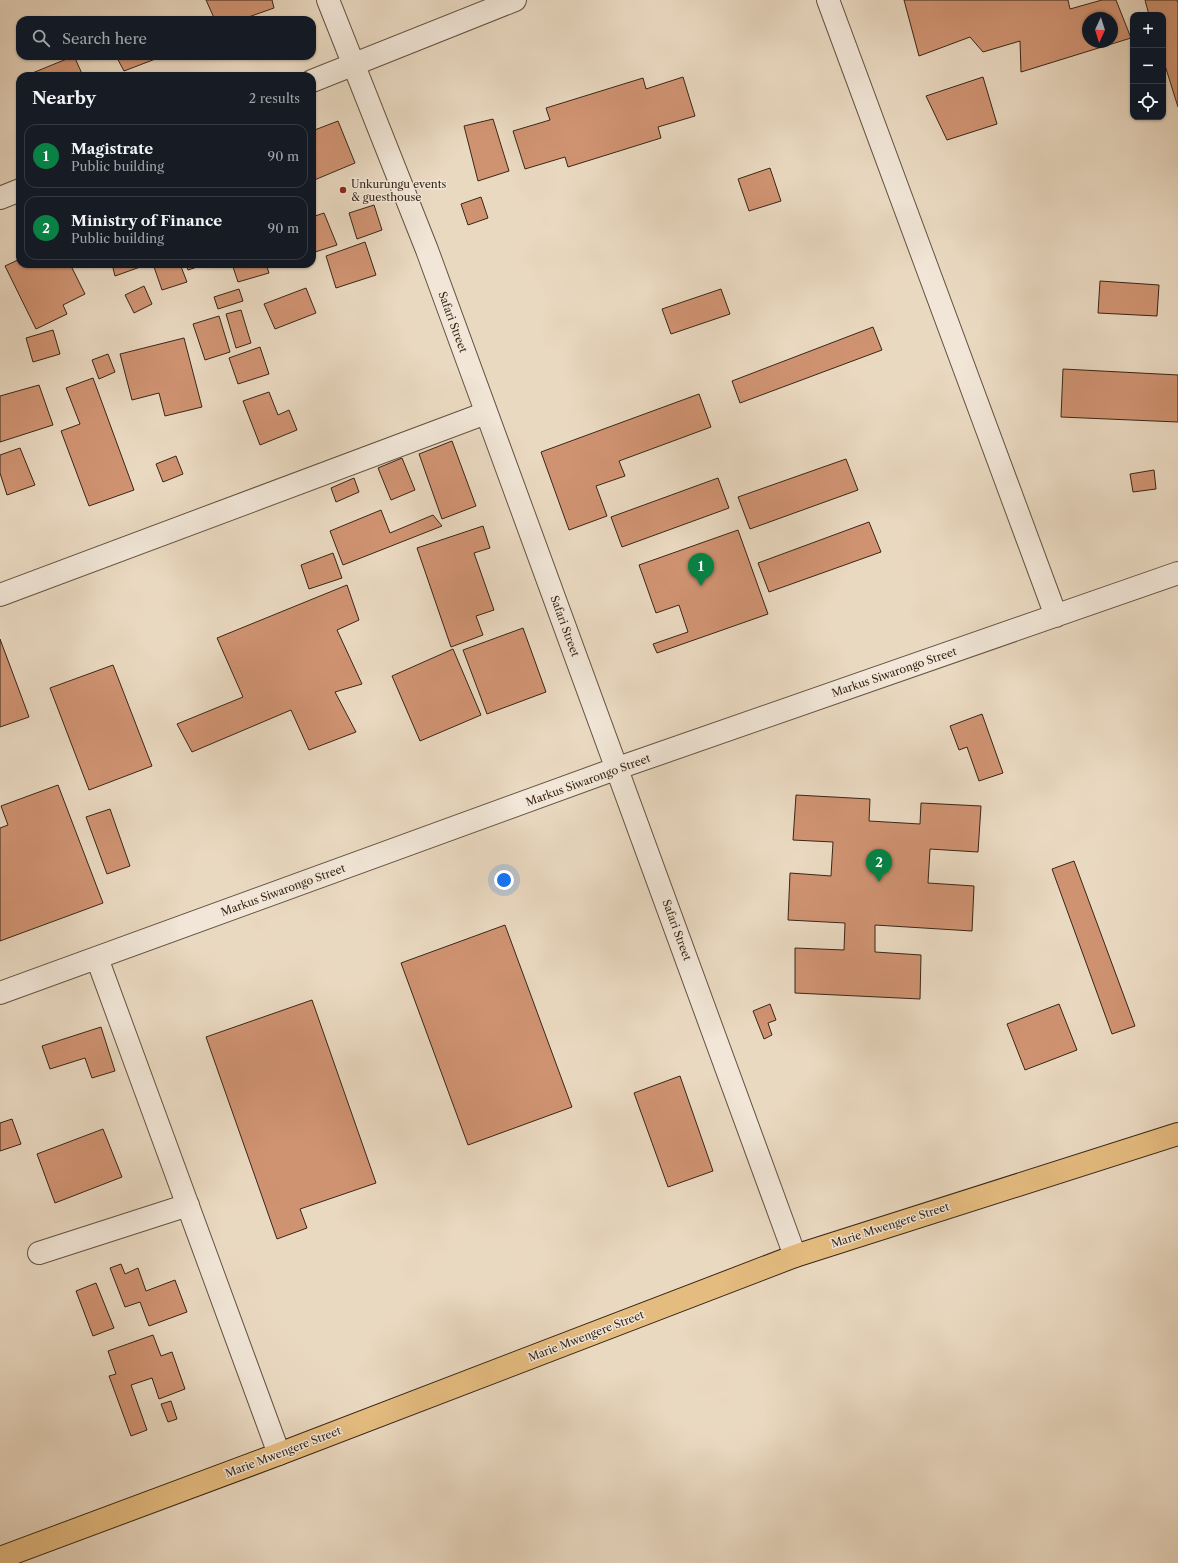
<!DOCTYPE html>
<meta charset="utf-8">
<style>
:root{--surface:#171b24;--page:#242831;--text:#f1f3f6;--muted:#9ea1a6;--line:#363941;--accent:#0b8043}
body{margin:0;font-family:"Libre Caslon Text",serif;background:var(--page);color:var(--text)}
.controls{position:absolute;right:12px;top:12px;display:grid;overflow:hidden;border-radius:8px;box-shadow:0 1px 3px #0004}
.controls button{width:36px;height:36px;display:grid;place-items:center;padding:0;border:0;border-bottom:1px solid var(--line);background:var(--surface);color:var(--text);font:20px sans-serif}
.compass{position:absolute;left:1082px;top:12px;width:36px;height:36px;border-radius:50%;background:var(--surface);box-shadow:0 1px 3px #0004;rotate:184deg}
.you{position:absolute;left:504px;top:880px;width:14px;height:14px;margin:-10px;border:3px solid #fff;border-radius:50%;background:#1a73e8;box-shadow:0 0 0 6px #1a73e833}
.badge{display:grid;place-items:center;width:26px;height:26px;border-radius:50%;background:var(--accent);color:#fff;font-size:13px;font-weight:700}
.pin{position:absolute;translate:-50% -33px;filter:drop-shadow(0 1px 2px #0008)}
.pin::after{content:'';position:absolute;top:21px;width:14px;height:12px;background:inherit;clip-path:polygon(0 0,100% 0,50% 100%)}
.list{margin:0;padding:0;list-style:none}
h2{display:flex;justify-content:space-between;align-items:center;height:52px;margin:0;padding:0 16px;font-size:17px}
h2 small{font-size:13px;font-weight:400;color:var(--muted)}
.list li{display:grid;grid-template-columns:26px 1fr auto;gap:12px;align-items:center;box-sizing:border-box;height:64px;margin:0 8px 8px;padding:0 8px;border:1px solid var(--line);border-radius:12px}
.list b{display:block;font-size:15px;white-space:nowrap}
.list p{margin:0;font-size:13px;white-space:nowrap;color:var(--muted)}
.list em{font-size:13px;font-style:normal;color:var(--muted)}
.icon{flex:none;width:22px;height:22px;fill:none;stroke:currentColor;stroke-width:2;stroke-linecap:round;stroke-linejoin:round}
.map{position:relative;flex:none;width:1178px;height:1563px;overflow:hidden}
.search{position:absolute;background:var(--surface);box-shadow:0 1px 3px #0004;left:16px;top:16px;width:300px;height:44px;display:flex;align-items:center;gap:10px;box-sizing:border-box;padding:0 14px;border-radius:12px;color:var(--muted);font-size:15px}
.panel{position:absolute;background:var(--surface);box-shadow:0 1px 3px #0004;left:16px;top:72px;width:300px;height:196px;border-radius:12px}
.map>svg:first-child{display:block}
.building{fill:#d09372;stroke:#382616;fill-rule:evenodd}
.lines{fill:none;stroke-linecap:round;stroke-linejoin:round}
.minor-casing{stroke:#645341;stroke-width:24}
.major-casing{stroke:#382616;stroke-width:24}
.minor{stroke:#f1e6d7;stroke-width:22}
.major{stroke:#e5bc80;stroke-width:22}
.poi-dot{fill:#8f2418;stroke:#f1e6d7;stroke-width:1.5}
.labels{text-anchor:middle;stroke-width:3;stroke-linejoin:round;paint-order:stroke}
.poi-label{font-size:11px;fill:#382616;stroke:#f1e6d7;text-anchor:start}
.street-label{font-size:11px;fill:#382616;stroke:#f1e6d7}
</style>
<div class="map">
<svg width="1178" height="1563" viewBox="0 0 1178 1563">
<rect width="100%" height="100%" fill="#ead9c1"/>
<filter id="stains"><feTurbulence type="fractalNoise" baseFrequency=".005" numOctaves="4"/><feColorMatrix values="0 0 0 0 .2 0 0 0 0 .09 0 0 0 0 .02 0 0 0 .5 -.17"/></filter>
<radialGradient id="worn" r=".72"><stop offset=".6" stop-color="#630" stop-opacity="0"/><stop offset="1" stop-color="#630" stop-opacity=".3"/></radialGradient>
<path class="building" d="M 206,0 L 272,0 L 274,8 L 240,20 L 215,20 Z
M 904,0 L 1068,0 L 1070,9 L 1102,0 L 1116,0 L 1131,38 L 1021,72 L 1020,41 L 983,52 L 970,37 L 919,56 ZM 1088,18 L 1112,18 L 1112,42 L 1088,42 Z
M 1145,0 L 1177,0 L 1178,3 L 1178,107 L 1163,59 L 1163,15 L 1149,15 Z
M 74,56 L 83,76 L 25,76 Z
M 116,56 L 158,56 L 158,58 L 124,71 Z
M 683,77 L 695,116 L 658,127 L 661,138 L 568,167 L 565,157 L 525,169 L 513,131 L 550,120 L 546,108 L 643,78 L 646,89 Z
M 983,77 L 997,124 L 947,140 L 926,96 Z
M 493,119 L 509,171 L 478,181 L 464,126 Z
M 338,121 L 355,163 L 312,181 L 312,131 Z
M 770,168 L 781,201 L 749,211 L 738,179 Z
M 481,197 L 488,218 L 468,225 L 461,204 Z
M 374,205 L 382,230 L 357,239 L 349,213 Z
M 324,213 L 337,245 L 312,253 L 312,217 Z
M 365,242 L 376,275 L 336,288 L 326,256 Z
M 20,259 L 20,264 L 70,264 L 85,294 L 63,305 L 67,314 L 36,329 L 5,266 Z
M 112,264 L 142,264 L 143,266 L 115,276 Z
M 153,264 L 180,264 L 187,282 L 162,290 Z
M 186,264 L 206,264 L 188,270 Z
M 232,264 L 266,264 L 269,273 L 238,282 Z
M 1100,281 L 1159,285 L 1157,316 L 1098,313 Z
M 144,286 L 152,304 L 134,313 L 125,295 Z
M 306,288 L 316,313 L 275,329 L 264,304 Z
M 239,289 L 243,301 L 218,309 L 214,297 Z
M 721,289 L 730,314 L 671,334 L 662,309 Z
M 241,310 L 251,343 L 236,348 L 226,314 Z
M 219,316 L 230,352 L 205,360 L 193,324 Z
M 873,327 L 882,350 L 740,403 L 732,381 Z
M 53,330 L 60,354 L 33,362 L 26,338 Z
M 184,338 L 202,407 L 165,416 L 159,393 L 132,400 L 120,354 Z
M 260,347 L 269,374 L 238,384 L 229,358 Z
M 108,354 L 115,372 L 99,379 L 92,360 Z
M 1063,369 L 1178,375 L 1178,422 L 1061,417 Z
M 93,378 L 134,490 L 89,506 L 61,431 L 80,424 L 66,388 Z
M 39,385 L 53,425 L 0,442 L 0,396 Z
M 269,392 L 278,415 L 289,410 L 297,430 L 260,445 L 243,401 Z
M 699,394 L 711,427 L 619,461 L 625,476 L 596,486 L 607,516 L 569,530 L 541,452 Z
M 452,441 L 476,506 L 442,519 L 419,454 Z
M 20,448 L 35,485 L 7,495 L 0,473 L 0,455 Z
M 176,456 L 183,474 L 163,482 L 156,464 Z
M 402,458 L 415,490 L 391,500 L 378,468 Z
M 846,459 L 858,490 L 750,529 L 738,497 Z
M 1154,470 L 1156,489 L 1133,492 L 1130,474 Z
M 354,478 L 359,492 L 336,502 L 331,488 Z
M 718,478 L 729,508 L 622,547 L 611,517 Z
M 381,510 L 390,533 L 433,515 L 442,526 L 343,565 L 330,531 Z
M 869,522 L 881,552 L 769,592 L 758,563 Z
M 483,526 L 490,548 L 474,553 L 494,610 L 476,616 L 483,635 L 451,647 L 417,548 Z
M 738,530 L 768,614 L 657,653 L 653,644 L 688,632 L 679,605 L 656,613 L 639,565 Z
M 333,553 L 342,578 L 309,589 L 301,565 Z
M 347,585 L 359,620 L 337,630 L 362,684 L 335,692 L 356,732 L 309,750 L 291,710 L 192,752 L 177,724 L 243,697 L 217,638 Z
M 523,628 L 546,692 L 487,714 L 463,650 Z
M 0,639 L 29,717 L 0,727 Z
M 453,649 L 481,715 L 420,741 L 392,676 Z
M 113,665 L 152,766 L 89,790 L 50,688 Z
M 982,714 L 1003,773 L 979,781 L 967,747 L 959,750 L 950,726 Z
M 58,785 L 103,903 L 0,941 L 0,828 L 8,825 L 1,806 Z
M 796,795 L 870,799 L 869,821 L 920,824 L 921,803 L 981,806 L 978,852 L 930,849 L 928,883 L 974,886 L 972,931 L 875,925 L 875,952 L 921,955 L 920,999 L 795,993 L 795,948 L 844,950 L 845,923 L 788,920 L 790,873 L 831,876 L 833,842 L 793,840 Z
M 110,809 L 130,866 L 107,874 L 86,817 Z
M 1074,861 L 1135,1026 L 1112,1034 L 1052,869 Z
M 505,925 L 572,1107 L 468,1145 L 401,963 Z
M 312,1000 L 376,1183 L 300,1209 L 307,1228 L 277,1239 L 206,1037 Z
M 770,1004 L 776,1020 L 768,1023 L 772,1035 L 764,1039 L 753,1011 Z
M 1059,1004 L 1077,1050 L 1025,1070 L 1007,1024 Z
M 101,1027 L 115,1071 L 92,1078 L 85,1058 L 50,1069 L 42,1046 Z
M 680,1076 L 713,1171 L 668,1187 L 634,1093 Z
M 12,1119 L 21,1144 L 0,1151 L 0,1123 Z
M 103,1129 L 122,1177 L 55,1203 L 37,1154 Z
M 121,1264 L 125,1274 L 138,1268 L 146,1291 L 175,1280 L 187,1312 L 149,1326 L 140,1302 L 125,1307 L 110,1268 Z
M 96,1283 L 114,1328 L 93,1336 L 76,1291 Z
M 153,1335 L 161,1356 L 172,1352 L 185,1389 L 159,1399 L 152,1378 L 131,1385 L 147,1430 L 131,1436 L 109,1376 L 116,1374 L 108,1351 Z
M 171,1401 L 177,1419 L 168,1422 L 161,1404 Z"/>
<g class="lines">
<g class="minor-casing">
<path id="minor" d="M 328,0 L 427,250 L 795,1256
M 828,0 L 1056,616
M 312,81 L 515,0
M 0,198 L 20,190
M 0,595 L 486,413
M 97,958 L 279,1454
M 0,993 L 618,768 L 1178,573
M 39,1253 L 188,1205"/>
</g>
<g class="major-casing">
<path id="major" d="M 0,1558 L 279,1454 L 795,1256 L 1178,1134"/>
</g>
<use href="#minor" class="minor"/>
<use href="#major" class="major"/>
</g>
<circle class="poi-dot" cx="343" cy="190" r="4"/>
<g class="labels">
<g class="poi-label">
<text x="351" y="188">Unkurungu events<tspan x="351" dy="13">&amp; guesthouse</tspan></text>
</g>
<g class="street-label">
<text transform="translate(453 322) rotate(70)" y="4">Safari Street</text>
<text transform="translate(565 626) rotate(70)" y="4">Safari Street</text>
<text transform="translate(894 672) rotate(-19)" y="4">Markus Siwarongo Street</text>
<text transform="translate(588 780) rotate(-20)" y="4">Markus Siwarongo Street</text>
<text transform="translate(283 890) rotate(-20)" y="4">Markus Siwarongo Street</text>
<text transform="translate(677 930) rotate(70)" y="4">Safari Street</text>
<text transform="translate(890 1225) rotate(-18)" y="4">Marie Mwengere Street</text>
<text transform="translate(586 1336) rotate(-21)" y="4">Marie Mwengere Street</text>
<text transform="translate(283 1452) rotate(-21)" y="4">Marie Mwengere Street</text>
</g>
</g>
<rect width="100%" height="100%" filter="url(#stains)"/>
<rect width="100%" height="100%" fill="url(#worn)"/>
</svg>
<div class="controls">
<button>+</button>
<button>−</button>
<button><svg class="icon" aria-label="locate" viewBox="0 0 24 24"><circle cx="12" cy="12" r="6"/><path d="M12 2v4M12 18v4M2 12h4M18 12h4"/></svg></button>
</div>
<svg class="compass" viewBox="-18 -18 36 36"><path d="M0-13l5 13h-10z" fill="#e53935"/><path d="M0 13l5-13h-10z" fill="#9ea1a6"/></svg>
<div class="you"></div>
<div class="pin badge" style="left:701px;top:586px">1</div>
<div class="pin badge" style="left:879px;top:882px">2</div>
<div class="search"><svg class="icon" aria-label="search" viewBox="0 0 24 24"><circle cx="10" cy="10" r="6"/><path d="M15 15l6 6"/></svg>Search here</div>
<section class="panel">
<h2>Nearby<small>2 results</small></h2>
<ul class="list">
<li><span class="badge">1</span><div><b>Magistrate</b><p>Public building</p></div><em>90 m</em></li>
<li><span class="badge">2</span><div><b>Ministry of Finance</b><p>Public building</p></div><em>90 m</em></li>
</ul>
</section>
</div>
